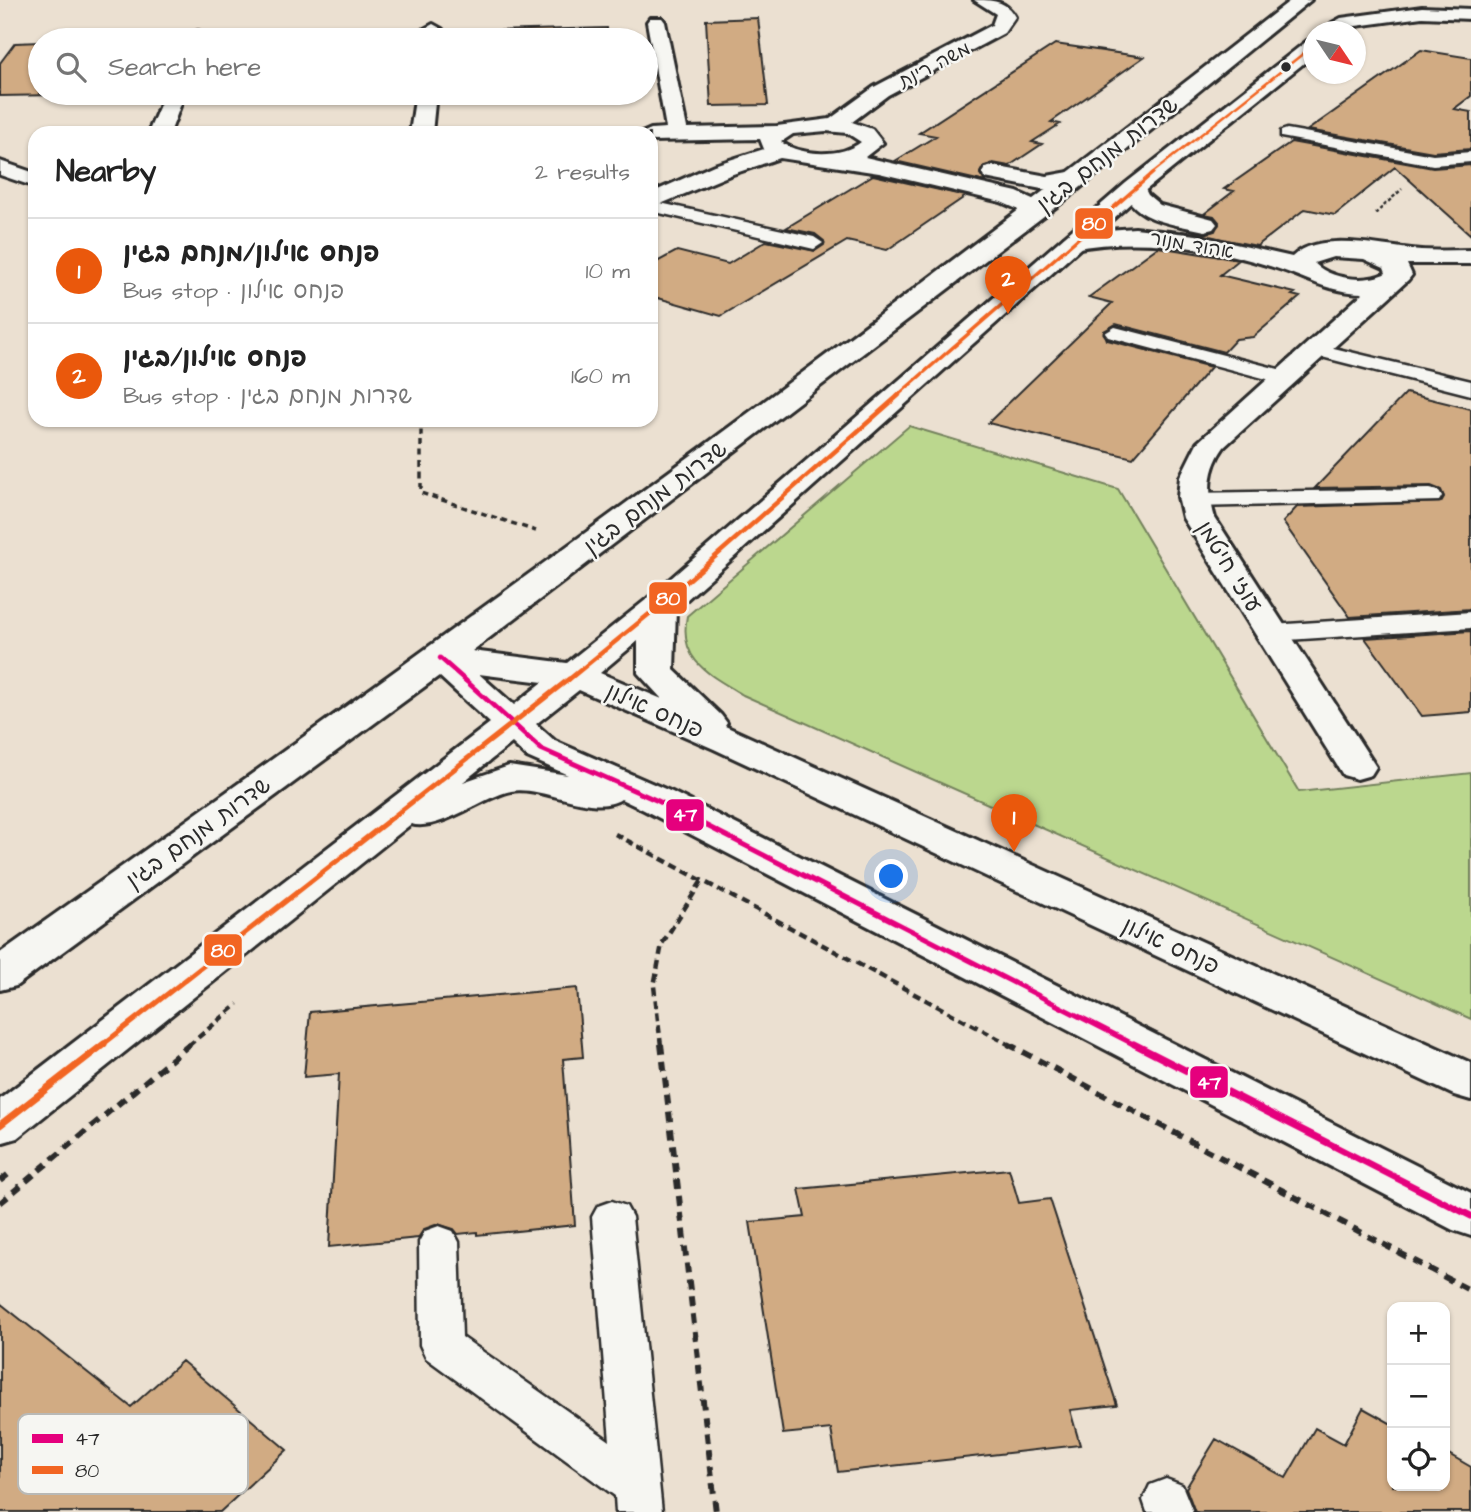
<!DOCTYPE html>
<meta charset="utf-8">
<style>
:root{--surface:#fff;--page:#f2f2f2;--text:#222;--muted:#767676;--line:#e0e0e0;--accent:#ea580c}
body{margin:0;font-family:"Architects Daughter","Playpen Sans Hebrew",sans-serif;background:var(--page);color:var(--text)}
.controls{position:absolute;right:21px;bottom:21px;display:grid;overflow:hidden;border-radius:14px;box-shadow:0 2px 5px #0004}
.controls button{width:63px;height:63px;display:grid;place-items:center;padding:0;border:0;border-bottom:2px solid var(--line);background:var(--surface);color:var(--text);font:35px sans-serif}
.compass{position:absolute;left:1303px;top:21px;width:63px;height:63px;border-radius:50%;background:var(--surface);box-shadow:0 2px 5px #0004;rotate:125deg}
.you{position:absolute;left:892px;top:877px;width:24px;height:24px;margin:-18px;border:5px solid #fff;border-radius:50%;background:#1a73e8;box-shadow:0 0 0 10px #1a73e833}
.badge{display:grid;place-items:center;width:46px;height:46px;border-radius:50%;background:var(--accent);color:#fff;font-size:23px;font-weight:700}
.pin{position:absolute;translate:-50% -58px;filter:drop-shadow(0 2px 4px #0008)}
.pin::after{content:'';position:absolute;top:37px;width:24px;height:21px;background:inherit;clip-path:polygon(0 0,100% 0,50% 100%)}
.list{margin:0;padding:0;list-style:none}
h2{display:flex;justify-content:space-between;align-items:center;height:91px;margin:0;padding:0 28px;font-size:30px}
h2 small{font-size:23px;font-weight:400;color:var(--muted)}
.list li{display:grid;grid-template-columns:46px 1fr auto;gap:21px;align-items:center;box-sizing:border-box;height:105px;padding:0 28px;border-top:2px solid var(--line)}
.list b{display:block;font-size:26px;white-space:nowrap}
.list p{margin:0;font-size:23px;white-space:nowrap;color:var(--muted)}
.list em{font-size:23px;font-style:normal;color:var(--muted)}
.icon{flex:none;width:38px;height:38px;fill:none;stroke:currentColor;stroke-width:2;stroke-linecap:round;stroke-linejoin:round}
.map{position:relative;flex:none;width:1471px;height:1512px;overflow:hidden}
.search{position:absolute;background:var(--surface);box-shadow:0 2px 5px #0004;left:28px;top:28px;width:630px;height:77px;display:flex;align-items:center;gap:18px;box-sizing:border-box;padding:0 24px;border-radius:38px;color:var(--muted);font-size:26px}
.panel{position:absolute;background:var(--surface);box-shadow:0 2px 5px #0004;left:28px;top:126px;width:630px;height:301px;border-radius:21px}
.map>svg:first-child{display:block}
.green{fill:#bbd78e;stroke:#73815c;stroke-width:2}
.building{fill:#d1ab83;stroke:#2b2b2b;stroke-width:2}
.lines{fill:none;stroke-linecap:round;stroke-linejoin:round}
.lane-casing{stroke:#2b2b2b;stroke-width:5}
.street-casing{stroke:#2b2b2b;stroke-width:6}
.secondary-casing{stroke:#2b2b2b;stroke-width:6}
.path-far3{stroke:#2b2b2b;stroke-width:2.5;stroke-dasharray:3.5 2.5;stroke-linecap:butt}
.path-far2{stroke:#2b2b2b;stroke-width:3.5;stroke-dasharray:6 4.5;stroke-linecap:butt}
.path-far1{stroke:#2b2b2b;stroke-width:4.5;stroke-dasharray:8 5;stroke-linecap:butt}
.path{stroke:#2b2b2b;stroke-width:6;stroke-dasharray:10 7;stroke-linecap:butt}
.lane{fill:#f6f6f2;fill-rule:evenodd}
.street{fill:#f6f6f2;fill-rule:evenodd}
.secondary{fill:#f6f6f2;fill-rule:evenodd}
.bus-1-far2-casing{stroke:#f6f6f2;stroke-width:9}
.bus-1-far1-casing{stroke:#f6f6f2;stroke-width:10}
.bus-1-casing{stroke:#f6f6f2;stroke-width:12}
.bus-2-far4-casing{stroke:#f6f6f2;stroke-width:5}
.bus-2-far3-casing{stroke:#f6f6f2;stroke-width:7}
.bus-2-far2-casing{stroke:#f6f6f2;stroke-width:9}
.bus-2-far1-casing{stroke:#f6f6f2;stroke-width:10}
.bus-2-casing{stroke:#f6f6f2;stroke-width:12}
.bus-1-far2{stroke:#e5007d;stroke-width:4.5}
.bus-1-far1{stroke:#e5007d;stroke-width:5}
.bus-1{stroke:#e5007d;stroke-width:7}
.bus-2-far4{stroke:#f26522;stroke-width:2.5}
.bus-2-far3{stroke:#f26522;stroke-width:3.5}
.bus-2-far2{stroke:#f26522;stroke-width:4.5}
.bus-2-far1{stroke:#f26522;stroke-width:5}
.bus-2{stroke:#f26522;stroke-width:7}
.bus-dot{fill:#2b2b2b;stroke:#f6f6f2;stroke-width:2.5}
.labels{text-anchor:middle;stroke-width:5;stroke-linejoin:round;paint-order:stroke}
.far-street-label{font-size:19px;fill:#2b2b2b;stroke:#f6f6f2}
.street-label{font-size:23px;fill:#2b2b2b;stroke:#f6f6f2}
.key{fill:#f6f6f2;stroke:#b9b9b6;stroke-width:2}
.key-label{font-size:19px;fill:#2b2b2b}
.line-badge{stroke:#f6f6f2;stroke-width:2.5}
.badge-label{font-size:19px;text-anchor:middle;font-weight:bold;fill:#fff}
</style>
<div class="map">
<svg width="1471" height="1512" viewBox="0 0 1471 1512">
<rect width="100%" height="100%" fill="#ebe0d1"/>
<filter id="ink" filterUnits="userSpaceOnUse"><feTurbulence type="fractalNoise" baseFrequency=".0143" numOctaves="2"/><feDisplacementMap in="SourceGraphic" scale="14" xChannelSelector="R" yChannelSelector="G"/><feConvolveMatrix kernelMatrix="1 2 1 2 8 2 1 2 1" color-interpolation-filters="sRGB"/></filter>
<g filter="url(#ink)">
<path class="green" d="M 909,426 L 1118,489 L 1299,792 L 1471,773 L 1471,1019 L 743,695 C 709,674 678,661 687,616 Z"/>
<path class="building" d="M 758,18 L 768,105 L 711,106 L 706,20 Z
M 607,28 L 608,40 L 486,40 L 487,31 Z
M 40,42 L 40,93 L 116,94 L 0,96 L 0,63 L 15,43 Z
M 1055,44 L 1144,57 L 1051,122 L 1060,124 L 1032,142 L 1042,144 L 1009,166 L 993,163 L 983,167 L 980,174 L 986,182 L 895,161 L 936,136 L 919,133 Z
M 1421,50 L 1471,58 L 1471,96 L 1454,109 L 1471,112 L 1471,149 L 1433,152 L 1308,130 Z
M 1291,142 L 1433,168 L 1471,165 L 1471,235 L 1395,167 L 1335,215 L 1305,209 L 1257,246 L 1181,231 L 1204,234 L 1215,231 L 1219,222 L 1214,216 L 1204,214 L 1234,191 L 1224,189 Z
M 873,175 L 966,196 L 887,250 L 847,241 L 721,316 L 651,296 L 651,265 L 677,251 L 728,264 L 766,241 L 815,251 L 824,245 L 824,241 L 815,234 L 786,228 Z
M 1158,247 L 1239,260 L 1220,275 L 1295,293 L 1292,295 L 1300,297 L 1253,337 L 1236,339 L 1224,352 L 1116,324 L 1104,331 L 1107,340 L 1211,367 L 1133,458 L 988,423 L 1112,303 L 1089,297 Z
M 1406,393 L 1471,409 L 1471,609 L 1350,617 L 1283,522 L 1297,507 L 1441,502 L 1444,497 L 1441,490 L 1431,486 L 1315,488 Z
M 1471,631 L 1471,712 L 1422,716 L 1365,638 Z
M 577,988 L 583,1057 L 563,1059 L 575,1225 L 477,1235 L 477,1232 L 458,1234 L 454,1229 L 438,1224 L 424,1229 L 418,1238 L 329,1247 L 339,1074 L 304,1077 L 310,1012 Z
M 1009,1169 L 1019,1203 L 1050,1199 L 1117,1405 L 1070,1410 L 1080,1445 L 838,1472 L 831,1429 L 783,1434 L 750,1222 L 805,1217 L 799,1189 Z
M 0,1303 L 131,1407 L 182,1361 L 287,1450 L 220,1512 L 0,1512 Z
M 1363,1408 L 1392,1424 L 1392,1486 L 1445,1486 L 1445,1452 L 1471,1467 L 1471,1512 L 1195,1512 L 1186,1488 L 1216,1439 L 1286,1478 L 1315,1428 L 1344,1444 Z"/>
<g class="lines">
<g class="lane-casing">
<path id="lane" d="M 1287,129 L 1433,155 L 1471,152 L 1471,162 L 1433,165 L 1281,137 L 1281,131 Z
M 651,201 L 814,237 L 823,243 L 814,249 L 651,211 Z
M 1115,327 L 1294,373 L 1297,378 L 1286,384 L 1108,337 L 1105,333 Z
M 1317,344 L 1471,381 L 1471,395 L 1310,354 L 1307,350 Z
M 1430,489 L 1439,491 L 1442,496 L 1439,501 L 1193,507 L 1184,505 L 1181,500 L 1184,495 L 1193,493 Z
M 1471,612 L 1471,628 L 1272,641 L 1262,639 L 1258,633 L 1262,627 L 1272,625 Z
M 612,1201 L 626,1206 L 632,1217 L 662,1512 L 616,1512 L 615,1496 L 426,1358 L 420,1345 L 419,1242 L 425,1231 L 439,1226 L 453,1231 L 459,1242 L 462,1337 L 610,1441 L 592,1217 L 598,1206 Z
M 1166,1479 L 1182,1485 L 1193,1512 L 1147,1512 L 1143,1500 L 1150,1485 Z"/>
</g>
<g class="street-casing">
<path id="street" d="M 974,0 C 992,0 1006,0 1015,17 L 1004,33 L 888,95 L 852,122 L 872,129 L 883,143 L 865,157 L 1017,192 L 1035,200 L 1043,214 L 1039,219 L 1023,219 L 1017,209 L 1001,202 L 879,173 L 780,158 L 730,175 L 651,208 L 651,193 L 714,165 L 764,149 L 760,139 L 651,141 L 651,133 L 642,133 L 651,129 L 666,128 L 647,22 L 650,18 L 662,18 L 665,22 L 687,128 L 777,126 L 830,119 L 874,87 L 992,25 L 996,14 ZM 826,131 L 847,133 L 861,142 C 841,158 801,156 781,142 L 793,134 Z
M 433,24 L 442,29 L 441,40 L 423,40 L 424,29 Z
M 198,31 L 204,33 L 206,40 L 188,40 L 192,33 Z
M 165,93 L 185,93 L 170,133 L 148,133 Z
M 416,93 L 436,93 L 432,133 L 410,133 Z
M 0,161 L 35,173 L 35,187 L 0,175 Z
M 993,166 L 1047,176 L 1080,170 L 1091,177 L 1088,182 L 1047,190 L 985,178 L 982,173 L 985,168 Z
M 1134,181 L 1142,183 L 1148,195 L 1160,205 L 1213,219 L 1217,224 L 1213,229 L 1205,231 C 1175,224 1133,222 1123,188 Z
M 1135,228 L 1196,235 L 1292,257 C 1320,229 1385,248 1421,250 C 1438,251 1454,250 1471,250 L 1471,264 L 1407,264 L 1412,275 L 1408,280 L 1224,447 C 1208,469 1207,492 1215,518 L 1376,767 L 1371,775 L 1357,779 L 1343,775 L 1183,518 L 1178,497 L 1180,477 L 1197,443 L 1363,293 C 1327,292 1308,278 1276,268 C 1212,247 1139,236 1073,249 L 1064,247 L 1061,242 L 1064,237 L 1094,231 ZM 1333,257 L 1364,259 L 1384,268 L 1386,273 C 1365,284 1330,279 1314,263 Z"/>
</g>
<g class="secondary-casing">
<path id="secondary" d="M 1291,0 L 1311,0 L 1070,196 L 472,651 L 567,663 L 647,599 L 1126,183 L 1307,41 L 1314,40 L 1314,55 L 1142,193 L 676,609 L 674,670 L 721,715 L 727,723 L 725,726 L 1471,1063 L 1471,1100 L 1454,1095 L 714,749 L 579,690 L 536,724 L 555,741 L 672,792 L 1471,1193 L 1471,1236 L 1453,1230 L 644,810 L 621,799 C 594,817 541,785 511,791 C 482,797 440,832 411,824 L 17,1138 L 0,1143 L 0,1099 L 490,723 L 439,676 L 16,986 L 0,990 L 0,953 C 437,644 870,330 1291,0 ZM 638,641 L 638,673 L 662,699 L 600,673 ZM 479,674 L 543,682 L 514,705 ZM 512,743 L 527,757 L 568,775 L 509,766 L 463,782 Z
M 1422,7 L 1471,9 L 1471,19 L 1422,17 L 1341,28 L 1332,23 L 1341,18 Z"/>
</g>
<path class="path-far3" d="M 1375,214 L 1402,189"/>
<path class="path-far2" d="M 421,420 L 421,493 L 536,531"/>
<path class="path-far1" d="M 615,834 L 1012,1046
M 188,1046 L 238,1004
M 661,1046 L 654,986 L 662,944 L 703,879"/>
<path class="path" d="M 661,1044 L 716,1512
M 1008,1044 L 1471,1291
M 0,1181 L 10,1173
M 0,1203 L 190,1044"/>
<use href="#lane" class="lane"/>
<use href="#street" class="street"/>
<use href="#secondary" class="secondary"/>
<g class="bus-1-far2-casing">
<path id="bus-1-far2" d="M 440,658 L 466,681"/>
</g>
<g class="bus-1-far1-casing">
<path id="bus-1-far1" d="M 464,679 L 541,749 L 658,801 L 1137,1046"/>
</g>
<g class="bus-1-casing">
<path id="bus-1" d="M 1134,1044 L 1471,1216"/>
</g>
<g class="bus-2-far4-casing">
<path id="bus-2-far4" d="M 1151,174 L 1314,45"/>
</g>
<g class="bus-2-far3-casing">
<path id="bus-2-far3" d="M 897,396 L 1153,173"/>
</g>
<g class="bus-2-far2-casing">
<path id="bus-2-far2" d="M 567,681 L 659,606 L 899,395"/>
</g>
<g class="bus-2-far1-casing">
<path id="bus-2-far1" d="M 101,1046 L 569,679"/>
</g>
<g class="bus-2-casing">
<path id="bus-2" d="M 0,1125 L 104,1044"/>
</g>
<use href="#bus-1-far2" class="bus-1-far2"/>
<use href="#bus-1-far1" class="bus-1-far1"/>
<use href="#bus-1" class="bus-1"/>
<use href="#bus-2-far4" class="bus-2-far4"/>
<use href="#bus-2-far3" class="bus-2-far3"/>
<use href="#bus-2-far2" class="bus-2-far2"/>
<use href="#bus-2-far1" class="bus-2-far1"/>
<use href="#bus-2" class="bus-2"/>
</g>
</g>
<circle class="bus-dot" cx="1286" cy="67" r="6"/>
<g class="labels">
<g class="far-street-label">
<text transform="translate(934 64) rotate(-27)" y="7">משה רינת</text>
<text transform="translate(1192 244) rotate(10)" y="7">אהוד מנור</text>
</g>
<g class="street-label">
<text transform="translate(1107 154) rotate(-38)" y="8">שדרות מנחם בגין</text>
<text transform="translate(655 497) rotate(-37)" y="8">שדרות מנחם בגין</text>
<text transform="translate(1230 566) rotate(58)" y="8">עוזי חיטמן</text>
<text transform="translate(655 710) rotate(24)" y="8">פנחס אילון</text>
<text transform="translate(198 832) rotate(-36)" y="8">שדרות מנחם בגין</text>
<text transform="translate(1171 945) rotate(25)" y="8">פנחס אילון</text>
</g>
</g>
<rect x="18" y="1414" width="230" height="80" rx="10" class="key"/>
<rect x="32" y="1434" width="31" height="9" fill="#e5007d"/>
<rect x="32" y="1466" width="31" height="8" fill="#f26522"/>
<g class="key-label">
<text x="75" y="1445">47</text>
<text x="75" y="1477">80</text>
</g>
<g class="line-badge">
<rect x="1074" y="207" width="40" height="33" rx="7" fill="#f26522"/>
<rect x="648" y="581" width="40" height="34" rx="7" fill="#f26522"/>
<rect x="665" y="798" width="40" height="34" rx="7" fill="#e5007d"/>
<rect x="203" y="933" width="40" height="34" rx="7" fill="#f26522"/>
<rect x="1189" y="1065" width="40" height="34" rx="7" fill="#e5007d"/>
</g>
<g class="badge-label">
<text x="1094" y="230">80</text>
<text x="668" y="605">80</text>
<text x="685" y="821">47</text>
<text x="223" y="957">80</text>
<text x="1209" y="1089">47</text>
</g>
</svg>
<div class="controls">
<button>+</button>
<button>−</button>
<button><svg class="icon" aria-label="locate" viewBox="0 0 24 24"><circle cx="12" cy="12" r="6"/><path d="M12 2v4M12 18v4M2 12h4M18 12h4"/></svg></button>
</div>
<svg class="compass" viewBox="-18 -18 36 36"><path d="M0-13l5 13h-10z" fill="#e53935"/><path d="M0 13l5-13h-10z" fill="#767676"/></svg>
<div class="you"></div>
<div class="pin badge" style="left:1014px;top:852px">1</div>
<div class="pin badge" style="left:1008px;top:314px">2</div>
<div class="search"><svg class="icon" aria-label="search" viewBox="0 0 24 24"><circle cx="10" cy="10" r="6"/><path d="M15 15l6 6"/></svg>Search here</div>
<section class="panel">
<h2>Nearby<small>2 results</small></h2>
<ul class="list">
<li><span class="badge">1</span><div><b>פנחס אילון/מנחם בגין</b><p>Bus stop · פנחס אילון</p></div><em>10 m</em></li>
<li><span class="badge">2</span><div><b>פנחס אילון/בגין</b><p>Bus stop · שדרות מנחם בגין</p></div><em>160 m</em></li>
</ul>
</section>
</div>
